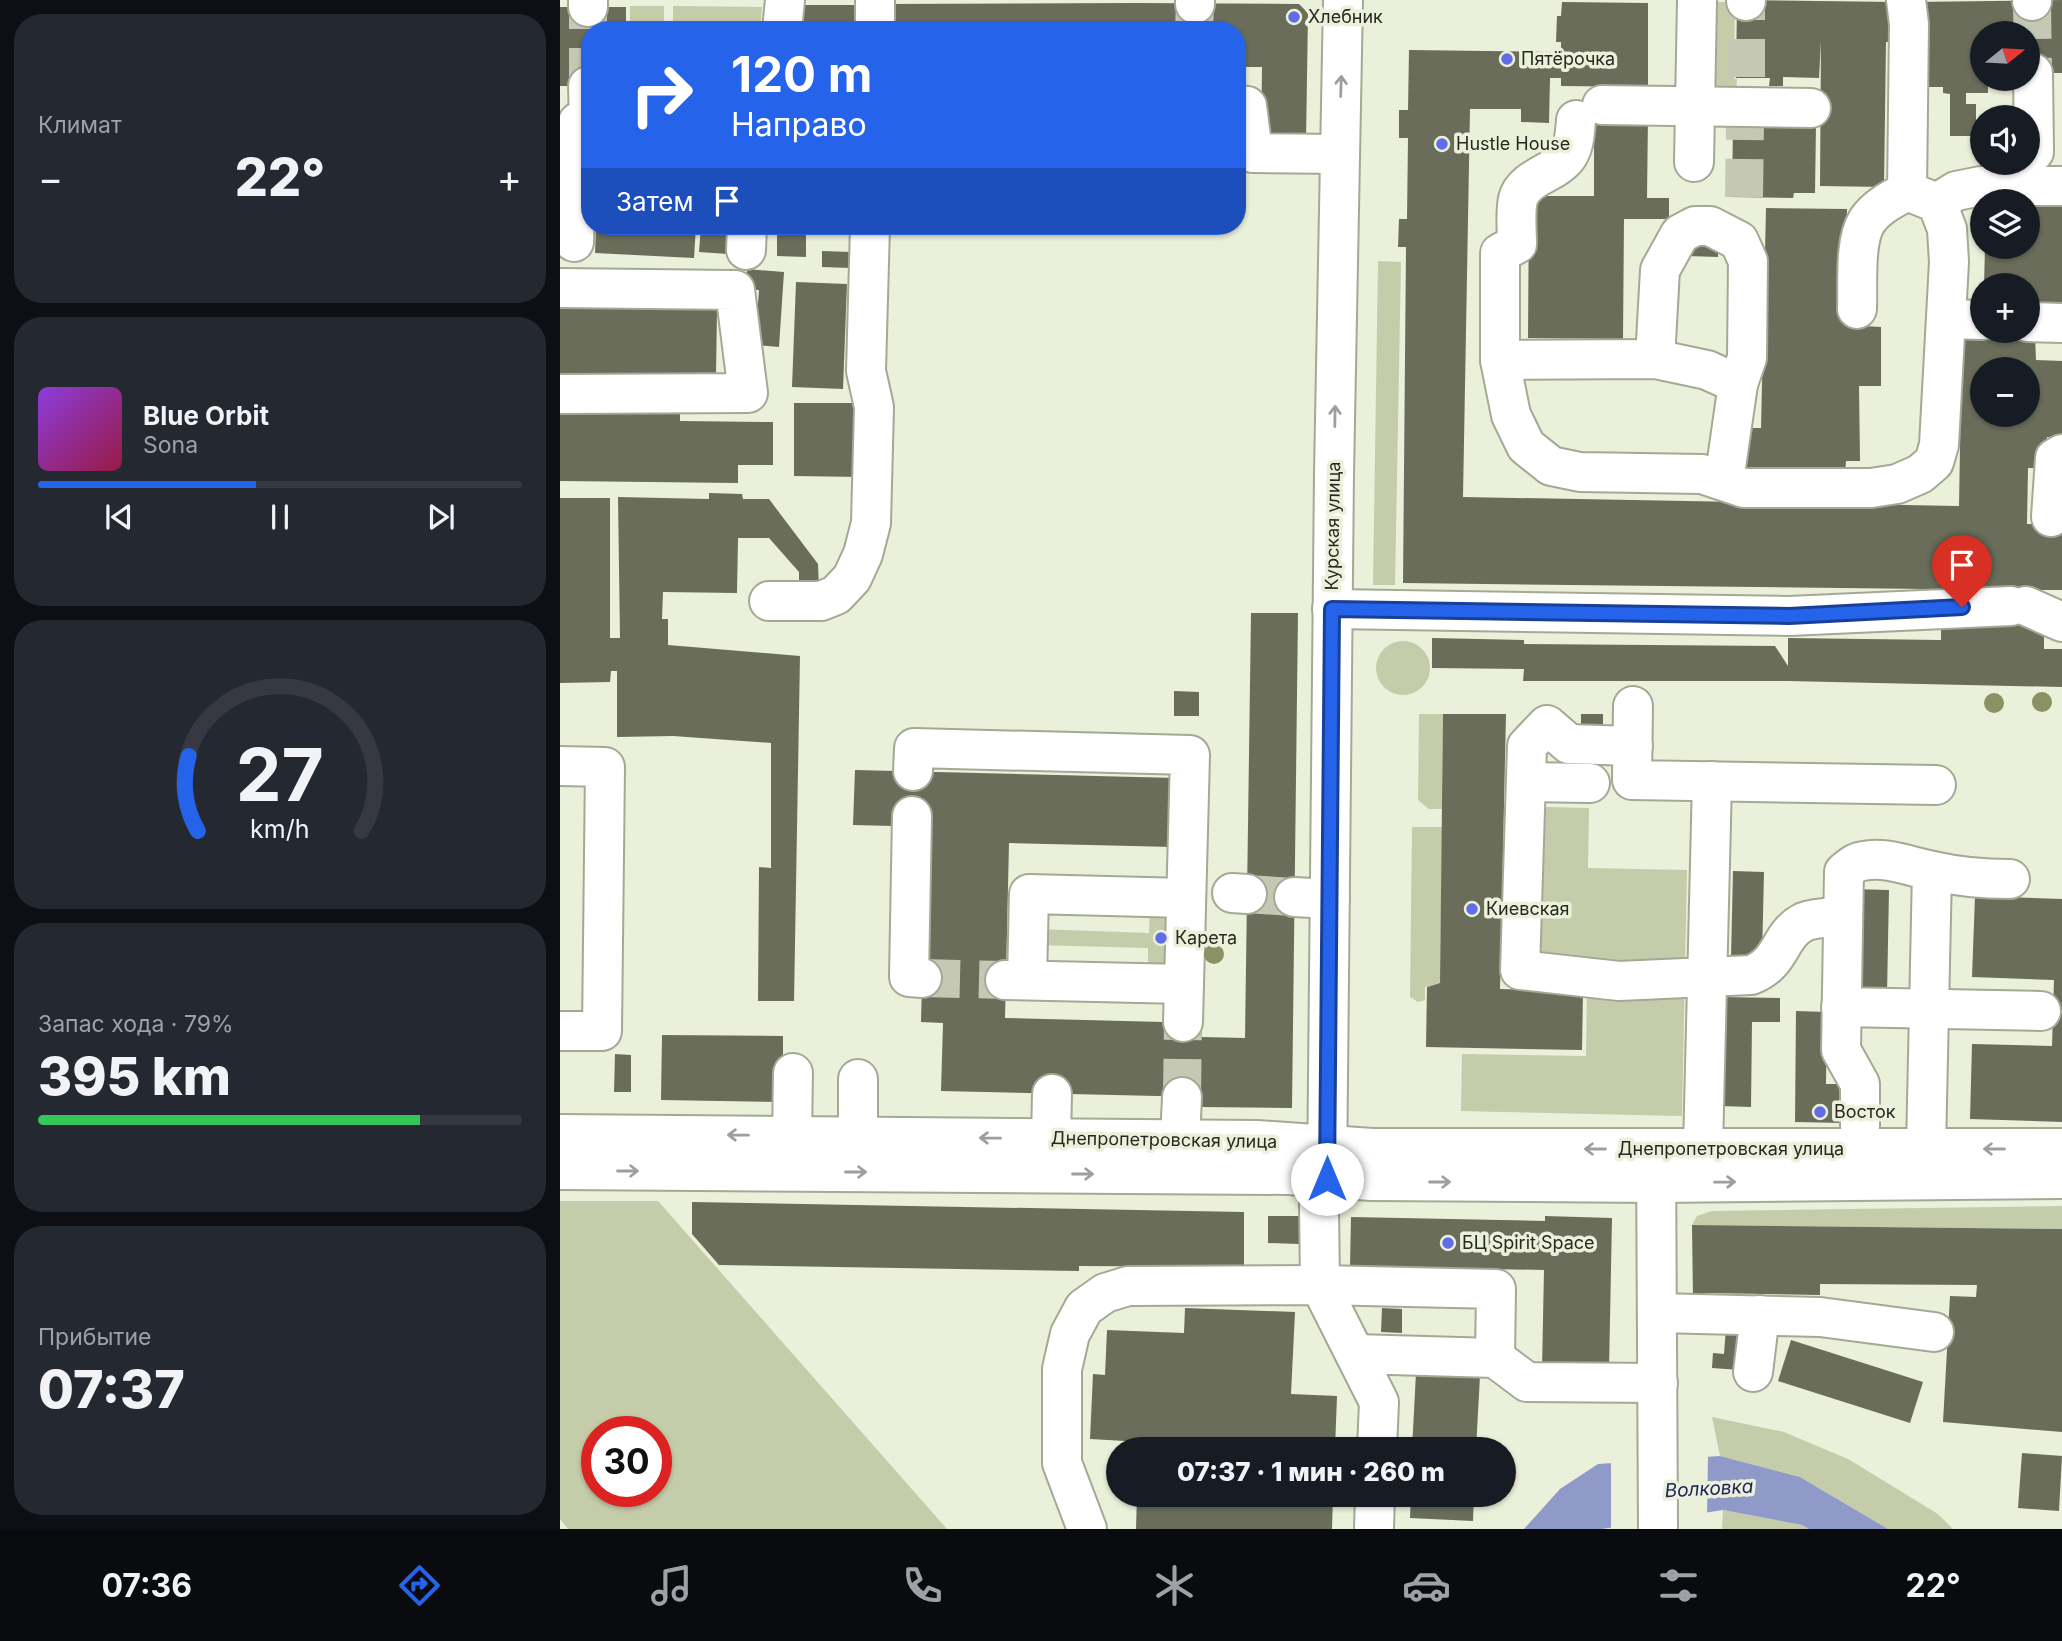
<!DOCTYPE html>
<html lang="ru">
<head>
<meta charset="utf-8">
<style>
	body { margin:0; font-family:Inter,sans-serif; background:#242831; color:#f1f3f6; height:100vh; display:flex; flex-direction:column; font-size:26px; white-space:nowrap }
	* { box-sizing:border-box; margin:0 }
	p { font-size:23px; color:#9ea1a6 }
	.icon { flex:none; width:38px; height:38px; fill:none; stroke:currentColor; stroke-width:2; stroke-linecap:round; stroke-linejoin:round }
	.map { position:relative; flex:1; overflow:hidden }
	.side { display:flex; flex-direction:column; gap:14px; padding:14px; background:#0d0f14; width:560px }
	.side>* { flex:none }
	.hud { position:absolute; left:21px; top:21px; width:665px; height:214px; border-radius:28px; box-shadow:0 2px 5px #0004; background:#2563eb; color:#fff; overflow:hidden }
	.needle { width:46px; rotate:72deg }
	.buttons { position:absolute; left:1410px; top:21px; display:grid; gap:14px }
	.buttons a { display:grid; place-items:center; width:70px; height:70px; border-radius:50%; background:#171b24; box-shadow:0 2px 5px #0004; font-size:35px }
	.speed { position:absolute; left:21px; top:1416px; display:flex; gap:14px; font-size:35px; font-weight:700; text-align:center }
	.speed>* { display:grid; place-content:center; width:91px; height:91px; border-radius:50%; background:#171b24; box-shadow:0 2px 5px #0004; line-height:1 }
	.speed .limit { border:10px solid #d22; background:#fff; color:#111 }
	.pin { position:absolute; display:grid; place-items:center; width:60px; height:60px; color:#fff; margin:-72px -30px; border-radius:50% 50% 50% 0; rotate:-45deg; box-shadow:0 0 7px #0007 }
	.pin .icon { rotate:45deg }
	.me { position:absolute; width:77px; margin:-38px; rotate:0deg; stroke-linejoin:round; filter:drop-shadow(0 0 5px #0008) }
	.turn { display:flex; align-items:center; gap:24px; height:147px; padding:0 35px; font-size:32px }
	.turn .icon { width:91px; height:91px; stroke-width:2.5 }
	.turn b { display:block; font-size:49px; line-height:60px }
	.then { display:flex; align-items:center; height:66px; padding:0 35px; background:#0003; gap:14px; font-size:26px }
	.big { font-size:52px; font-weight:800; line-height:1.1 }
	.side .tile { flex:1; display:flex; flex-direction:column; justify-content:center; gap:10px; min-width:0; padding:0 24px; border-radius:28px; background:#242831 }
	.side .dial { align-items:center; gap:0 }
	.dial svg { height:182px; overflow:visible; fill:none; stroke:#363941; stroke-width:7; stroke-linecap:round; text-anchor:middle }
	.dial text { fill:#f1f3f6; stroke:none }
	.song { display:flex; align-items:center; gap:21px }
	.cover { width:84px; height:84px; border-radius:10px; background:linear-gradient(135deg,hsl(270 70% 55%),hsl(340 70% 35%)) }
	.played { height:7px; border-radius:4px; background:linear-gradient(90deg,#2563eb 45%,#363941 45%) }
	.keys { display:flex; justify-content:space-around; direction:ltr }
	.heat { display:flex; justify-content:space-between; align-items:center; font-size:38px; direction:ltr }
	.charge { height:10px; border-radius:5px; background:linear-gradient(90deg,#34c759 79%,#363941 0) }
	.trip { position:absolute; left:546px; top:1437px; width:410px; height:70px; border-radius:35px; background:#171b24; box-shadow:0 2px 5px #0004; font-weight:800; line-height:70px; text-align:center }
	.tabs { display:flex; height:112px; justify-content:space-around; align-items:center; background:#090b0e; color:#9ea1a6 }
	.tabs .icon { width:49px; height:49px }
	.tabs .active { color:#2563eb }
	.tabs b { font-size:32px; color:#f1f3f6 }
	main { display:flex; flex:1; min-height:0 }
	.map>svg:first-child { display:block }
	.green { fill:#c4cca9; fill-rule:evenodd }
	.water { fill:#909ac9 }
	.pier { fill:#ebf0da }
	.building { fill:#696d5a; fill-rule:evenodd }
	.lines { fill:none; stroke-linecap:round; stroke-linejoin:round }
	.minor-tunnel { stroke:#c4c8b5; stroke-width:38; stroke-dasharray:38 19; stroke-linecap:butt }
	.minor-casing { stroke:#a4a995; stroke-width:42 }
	.major-casing { stroke:#a4a995; stroke-width:42 }
	.minor { stroke:#fff; stroke-width:38 }
	.major { stroke:#fff; stroke-width:38 }
	.tree { fill:#8a9165 }
	.oneway { stroke:#9e9e9b }
	.route-casing { stroke:#184099; stroke-width:18 }
	.route { stroke:#2563eb; stroke-width:12 }
	.poi-dot { fill:#616de5; stroke:#ebf0da; stroke-width:2.5 }
	.labels { text-anchor:middle; stroke-width:7; stroke-linejoin:round; paint-order:stroke }
	.poi-label { font-size:18px; fill:#272820; stroke:#ebf0da; text-anchor:start }
	.street-label { font-size:18px; fill:#272820; stroke:#ebf0da }
	.water-label { font-size:19px; font-style:italic; fill:#20255e; stroke:#ebf0da }
</style>
</head>
<body>
<main>
<section class="side">
<div class="tile"><p>Климат</p>
<div class="heat"><a>−</a><b class="big">22°</b><a>+</a></div>
</div>
<div class="tile">
<div class="song"><i class="cover"></i><div><b>Blue Orbit</b><p>Sona</p></div></div>
<div class="played"></div>
<div class="keys"><svg class="icon" aria-label="previous" viewBox="0 0 24 24"><path d="M18 5L8 12l10 7zM5 5v14"/></svg><svg class="icon" aria-label="pause" viewBox="0 0 24 24"><path d="M8 5v14M16 5v14"/></svg><svg class="icon" aria-label="next" viewBox="0 0 24 24"><path d="M6 5l10 7-10 7zM19 5v14"/></svg></div>
</div>
<div class="tile dial"><svg viewBox="0 0 100 80">
<path d="M14 69A42 42 0 1 1 86 69"/>
<path d="M14 69A42 42 0 0 1 10 36" stroke="#2563eb"/>
<text x="50" y="56" font-size="32" font-weight="700">27</text>
<text x="50" y="72" font-size="11">km/h</text>
</svg></div>
<div class="tile"><p>Запас хода · 79%</p><b class="big">395 km</b><div class="charge"></div></div>
<div class="tile"><p>Прибытие</p><b class="big">07:37</b></div>
</section>
<div class="map">
<svg width="1502" height="1529" viewBox="0 0 1502 1529">
	<rect width="100%" height="100%" fill="#ebf0da"/>
	<g class="green">
		<path d="M1147,2H1175L1174,78L1177,79L1176,93H1146Z"/>
		<rect x="70" y="6" width="34" height="24"/>
		<path d="M113,6L202,7L200,30H113Z"/>
		<path d="M818,261L841,262L835,585H813Z"/>
		<circle cx="843" cy="668" r="27"/>
		<path d="M859,714H883L882,809H869L858,800Z"/>
		<path d="M949,806L1029,808L1028,868L1127,870L1122,1116L901,1111L902,1054L1026,1056L1027,986L945,984Z"/>
		<path d="M852,827H882L880,983L865,987V1000L858,1002L850,997Z"/>
		<path d="M590,906L610,907L606,972H588V948L476,945V929L589,933Z"/>
		<path d="M0,1201H98L387,1529H8L0,1519ZM37,1432H96V1491H37Z"/>
		<path d="M1502,1206V1229L1132,1225L1137,1216L1152,1211Z"/>
		<path d="M1152,1417L1224,1432L1288,1459L1378,1514L1393,1529H1328L1240,1477L1160,1456Z"/>
		<path d="M1163,1510L1242,1525L1249,1529H1162Z"/>
	</g>
	<path class="water" d="M1160,1456L1240,1477L1328,1529H1249L1242,1525L1163,1510L1042,1529H964L1000,1489L1038,1464Z"/>
	<path class="pier" d="M1148,1453L1147,1516L1051,1529V1459Z"/>
	<g class="building">
		<path d="M1177,0L1335,2L1334,42H1326L1324,187L1260,186L1261,41L1259,78L1223,77V86H1209L1210,78H1176Z"/>
		<path d="M1502,0V73H1468V33H1423V79H1445V86H1428V93H1406V104H1416V136H1390V94L1383,93V87H1363L1353,2Z"/>
		<path d="M1002,2L1088,3V87L1001,86V78H990L989,123L961,122V109H910L903,497L1399,506L1402,332L1475,335L1476,360L1502,361V437H1487V469L1468,468L1467,524H1502V590H1466L1484,623V649H1502V687L1228,681H963L964,669L872,668V638L964,640V644L1215,646L1228,666V638L1381,640V622L1451,590L843,583L846,247H838L839,219H847L848,138H839V110H848L849,50L1001,52V42H996L997,16H1001ZM1423,369H1468V415H1423Z"/>
		<path d="M575,3L739,4L748,13L746,141H701L702,67H677V30H323L322,4Z"/>
		<rect x="239" y="5" width="66" height="25"/>
		<path d="M0,7H66V30H30V86H0Z"/>
		<path d="M1034,116H1088L1087,198H1109V219H1064L1063,339L968,338L969,196H1034Z"/>
		<path d="M1173,123L1256,124L1255,193H1234L1233,198L1172,197Z"/>
		<path d="M1468,206H1502V310L1468,309V285H1424L1425,247H1468Z"/>
		<path d="M1206,208L1287,209L1284,325L1321,327V386H1299L1300,461H1286L1285,474L1186,473L1187,428H1201Z"/>
		<path d="M36,226H136L134,258L35,253Z"/>
		<path d="M141,226H170L168,254L139,252Z"/>
		<path d="M217,226H246V257L217,256Z"/>
		<path d="M1128,240H1158V257L1127,256Z"/>
		<path d="M262,251L290,252V268L262,267Z"/>
		<path d="M187,269L224,272L219,347L195,345L199,290L186,289Z"/>
		<path d="M236,282L287,284L283,389L232,387Z"/>
		<path d="M0,308L157,310L156,376L0,374Z"/>
		<path d="M234,403H302V477L234,476Z"/>
		<path d="M0,413L120,414V421L213,422V465H178V483L0,481Z"/>
		<path d="M149,493L182,494L183,499H209L258,564L259,589L239,588V572L209,538H178L177,593L103,592L102,619H108V645L240,656L234,1001H198L199,867L211,868V743L113,736L57,737V671H51L50,682L0,683V498H50V638H60L58,497L149,499Z"/>
		<path d="M691,613H738L732,1108L641,1107V1097L381,1091L383,1023L361,1022L366,816L333,815V826L293,825L295,770L616,778L614,847L449,843L445,1018L642,1023V1037L685,1038Z"/>
		<path d="M614,691L639,692V716H614Z"/>
		<path d="M883,714H946L940,989L1023,991L1022,1050L866,1047L867,987L880,983Z"/>
		<rect x="1021" y="714" width="22" height="15"/>
		<path d="M1173,871L1204,872L1202,959L1171,958Z"/>
		<path d="M1293,889L1329,890L1327,994L1291,993Z"/>
		<path d="M1415,896L1502,899V1122L1410,1119L1412,1044L1492,1046L1494,980L1412,977Z"/>
		<path d="M1162,997L1220,998V1022H1192L1191,1107L1160,1106Z"/>
		<path d="M1236,1011L1267,1012L1266,1084H1284V1123L1235,1122Z"/>
		<path d="M102,1035L223,1036V1102L101,1100Z"/>
		<path d="M55,1054L71,1055V1092H54Z"/>
		<path d="M132,1202L684,1212V1267L519,1266V1271L159,1265L132,1234Z"/>
		<path d="M708,1216H740L739,1244L708,1243Z"/>
		<path d="M985,1216L1052,1218L1049,1371L982,1370L984,1270L790,1266L791,1217L985,1221Z"/>
		<path d="M1132,1225L1502,1229V1432L1383,1422L1390,1296L1416,1297L1417,1285L1260,1284V1295L1145,1293V1301H1133Z"/>
		<path d="M625,1308L735,1312L731,1394L777,1396L775,1449H565V1441L530,1439L533,1374L545,1375L547,1330L624,1333Z"/>
		<path d="M822,1308L842,1309V1333L821,1332Z"/>
		<path d="M1166,1327L1183,1328L1180,1370L1152,1368L1153,1353L1164,1354Z"/>
		<path d="M1231,1340L1363,1382L1350,1423L1218,1381Z"/>
		<path d="M856,1373L920,1376L916,1449H852Z"/>
		<path d="M1462,1453L1502,1456L1499,1511L1458,1508Z"/>
		<path d="M577,1494H773L772,1529H576Z"/>
		<path d="M851,1494H914L913,1521L850,1518Z"/>
	</g>
	<g class="lines">
		<g class="minor-tunnel">
			<path d="M1472,1L1473,73"/>
			<path d="M634,30L635,4"/>
			<path d="M1186,77V1"/>
			<path d="M28,86V7"/>
			<path d="M1184,197L1185,123"/>
			<path d="M687,894L734,897"/>
			<path d="M362,978L445,980"/>
			<path d="M622,1097L623,1022"/>
		</g>
		<g class="minor-casing">
			<g id="minor">
				<path d="M783,0L774,473L767,1179L759,1206L760,1285L819,1402L817,1449"/>
				<path d="M1472,0V1"/>
				<path d="M1186,1V0"/>
				<path d="M635,4V0"/>
				<path d="M28,7V0"/>
				<path d="M222,30L225,0"/>
				<path d="M315,30V0"/>
				<path d="M1473,73L1474,152"/>
				<path d="M28,86L29,122"/>
				<path d="M677,105L687,106L693,153L779,154"/>
				<path d="M1042,105L1251,108"/>
				<path d="M1016,120C1015,132 1015,146 1007,157C994,174 964,177 958,199C955,212 957,230 957,244L940,253V360L951,415L966,446L991,466L1020,472L1142,474L1184,488H1311L1337,484L1360,474L1374,462L1379,445L1389,262L1387,229L1377,203L1347,191L1349,24L1346,0"/>
				<path d="M1134,162L1137,0"/>
				<path d="M1377,203L1396,191L1421,186H1502"/>
				<path d="M14,242L18,122"/>
				<path d="M186,250L187,226"/>
				<path d="M0,288L175,290L188,393L0,394"/>
				<path d="M1297,309C1298,285 1294,241 1307,221C1317,206 1333,199 1347,191"/>
				<path d="M1386,319L1423,320"/>
				<path d="M1468,322L1502,323"/>
				<path d="M1095,359L1100,270L1120,234L1135,226H1150L1179,241L1188,261L1187,358L1178,384L1164,481"/>
				<path d="M940,360L1095,359L1147,370L1178,384"/>
				<path d="M1491,517L1495,458L1502,454"/>
				<path d="M209,601H261L276,595L292,578L303,554L311,523L314,407L306,371L310,226"/>
				<path d="M1466,606L1502,622"/>
				<path d="M772,609L1229,616L1451,606"/>
				<path d="M1073,706L1072,780L1376,785"/>
				<path d="M1073,746L1009,744L987,725L967,746L960,970L1059,981L1191,975C1223,963 1218,935 1244,922C1256,917 1270,918 1282,917"/>
				<path d="M0,766L45,767L42,1031H0"/>
				<path d="M353,771L354,748L630,755L624,984L445,980"/>
				<path d="M966,782L1030,783"/>
				<path d="M352,816L349,977L362,978"/>
				<path d="M672,893L687,894"/>
				<path d="M734,897L770,899"/>
				<path d="M467,980L469,894L626,898"/>
				<path d="M1281,1007L1481,1011"/>
				<path d="M623,1022L624,984"/>
				<path d="M298,1079V1137"/>
				<path d="M1300,1126V1084L1281,1050L1284,872C1290,867 1295,862 1303,861C1327,856 1350,867 1373,871C1399,877 1424,879 1450,879"/>
				<path d="M232,1136L233,1073"/>
				<path d="M491,1139L492,1094"/>
				<path d="M620,1140L622,1097"/>
				<path d="M1143,1149L1152,781"/>
				<path d="M1366,1149L1372,871"/>
				<path d="M1096,1152L1098,1529"/>
				<path d="M1097,1313L1260,1317L1374,1332"/>
				<path d="M795,1354L935,1358L967,1382L1098,1383"/>
				<path d="M1193,1372L1200,1315"/>
				<path d="M527,1529L502,1463V1369L510,1334L524,1308L545,1293L568,1286L760,1285L936,1289L935,1358"/>
				<path d="M814,1529L815,1494"/>
			</g>
		</g>
		<g class="major-casing">
			<g id="major">
				<path d="M0,1134L697,1140L812,1148H1502"/>
				<path d="M0,1170L729,1175L812,1181L1096,1183L1502,1179"/>
			</g>
		</g>
		<use href="#minor" class="minor"/>
		<use href="#major" class="major"/>
	</g>
	<g class="tree">
		<circle cx="1482" cy="702" r="10"/>
		<circle cx="1434" cy="703" r="10"/>
		<circle cx="654" cy="954" r="10"/>
	</g>
	<defs><path id="oneway-shaft" d="M-6 0H5M1.5-3L5.5 0L1.5 3" fill="none" stroke-width="1.6" stroke-linecap="round" stroke-linejoin="round" transform="scale(1.75)"/></defs>
	<g class="oneway">
		<use href="#oneway-shaft" transform="translate(781 86) rotate(-88)"/>
		<use href="#oneway-shaft" transform="translate(775 416) rotate(-89)"/>
		<use href="#oneway-shaft" transform="translate(178 1135) rotate(-179)"/>
		<use href="#oneway-shaft" transform="translate(430 1138) rotate(-179)"/>
		<use href="#oneway-shaft" transform="translate(1035 1149) rotate(-180)"/>
		<use href="#oneway-shaft" transform="translate(1434 1149) rotate(180)"/>
		<use href="#oneway-shaft" transform="translate(68 1171)"/>
		<use href="#oneway-shaft" transform="translate(296 1172)"/>
		<use href="#oneway-shaft" transform="translate(523 1174)"/>
		<use href="#oneway-shaft" transform="translate(880 1182)"/>
		<use href="#oneway-shaft" transform="translate(1165 1182) rotate(-1)"/>
	</g>
	<g class="lines">
		<g class="route-casing">
			<path id="route" d="M767,1179L772,609L1229,616L1402,607"/>
		</g>
		<use href="#route" class="route"/>
	</g>
	<g class="poi-dot">
		<circle cx="734" cy="17" r="7"/>
		<circle cx="947" cy="59" r="7"/>
		<circle cx="882" cy="144" r="7"/>
		<circle cx="912" cy="909" r="7"/>
		<circle cx="601" cy="938" r="7"/>
		<circle cx="1260" cy="1112" r="7"/>
		<circle cx="888" cy="1243" r="7"/>
	</g>
	<g class="labels">
		<g class="poi-label">
			<text x="748" y="23">Хлебник</text>
			<text x="961" y="65">Пятёрочка</text>
			<text x="896" y="150">Hustle House</text>
			<text x="926" y="915">Киевская</text>
			<text x="615" y="944">Карета</text>
			<text x="1274" y="1118">Восток</text>
			<text x="902" y="1249">БЦ Spirit Space</text>
		</g>
		<g class="street-label">
			<text transform="translate(773 526) rotate(-89)" y="6">Курская улица</text>
			<text transform="translate(604 1140) rotate(1)" y="6">Днепропетровская улица</text>
			<text x="1171" y="1155">Днепропетровская улица</text>
		</g>
		<g class="water-label">
			<text transform="translate(1149 1488) rotate(-3)" y="7">Волковка</text>
		</g>
	</g>
</svg>
<div class="buttons">
<a><svg class="needle" viewBox="-14 -14 28 28"><path d="M0-13l5 13h-10z" fill="#e53935"/><path d="M0 13l5-13h-10z" fill="#9ea1a6"/></svg></a>
<a><svg class="icon" aria-label="sound" viewBox="0 0 24 24"><path d="M4 9h4l5-4v14l-5-4H4zM17 9q2 3 0 6"/></svg></a>
<a><svg class="icon" aria-label="layers" viewBox="0 0 24 24"><path d="M12 4l9 5-9 5-9-5zM3 14l9 5 9-5"/></svg></a>
<a>+</a>
<a>−</a>
</div>
<div class="speed"><div class="limit">30</div></div>
<div class="pin" style="left:1402px;top:607px;background:#d93025"><svg class="icon" aria-label="arrive" viewBox="0 0 24 24"><path d="M6 21V4h12l-3 4 3 4H6"/></svg></div>
<svg class="me" style="left:767px;top:1179px" viewBox="-20 -20 40 40"><circle r="19" fill="#fff"/><path d="M0-13L10 11 0 6-10 11z" fill="#2563eb"/></svg>
<div class="trip">07:37 · 1 мин · 260 m</div>
<div class="hud">
<div class="turn"><svg class="icon" aria-label="right" viewBox="0 0 24 24"><path d="M7 20v-9h11M14 6l5 5-5 5"/></svg><div><b>120 m</b>Направо</div></div>
<div class="then">Затем<svg class="icon" aria-label="arrive" viewBox="0 0 24 24"><path d="M6 21V4h12l-3 4 3 4H6"/></svg></div>
</div>
</div>
</main>
<nav class="tabs">
<b>07:36</b>
<svg class="icon active" aria-label="directions" viewBox="0 0 24 24"><path d="M12 3l9 9-9 9-9-9zM9 14v-3h6M13 9l2 2-2 2"/></svg>
<svg class="icon" aria-label="music" viewBox="0 0 24 24"><path d="M9 18V5l10-2v13"/><circle cx="6" cy="18" r="3"/><circle cx="16" cy="16" r="3"/></svg>
<svg class="icon" aria-label="phone" viewBox="0 0 24 24"><path d="M5 4h4l2 5-3 2q2 4 5 5l2-3 5 2v4C11 20 4 13 5 4z"/></svg>
<svg class="icon" aria-label="climate" viewBox="0 0 24 24"><path d="M12 3v18M4 7l16 10M4 17L20 7"/></svg>
<svg class="icon" aria-label="car" viewBox="0 0 24 24"><path d="M5 17H2v-5l4-1 3-4h7l3 4 3 1v5h-3M9 17h6M6 11h13"/><circle cx="7" cy="17" r="2"/><circle cx="17" cy="17" r="2"/></svg>
<svg class="icon" aria-label="filters" viewBox="0 0 24 24"><path d="M4 7h16M4 17h16"/><circle cx="9" cy="7" r="2"/><circle cx="15" cy="17" r="2"/></svg>
<b>22°</b>
</nav>
</body>
</html>
